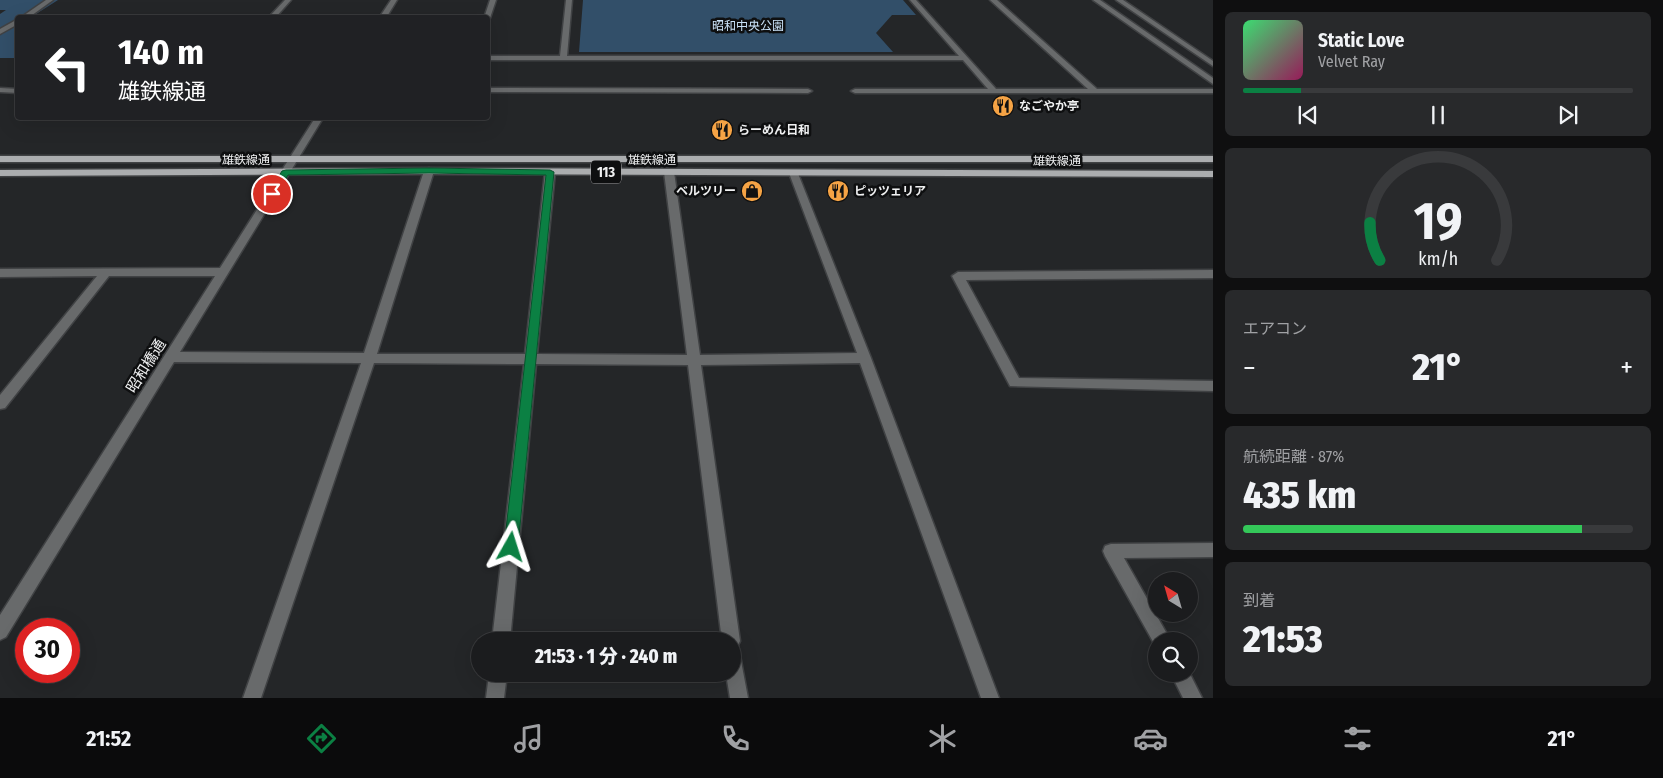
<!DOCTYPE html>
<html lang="ja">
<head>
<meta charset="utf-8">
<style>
	body { margin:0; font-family:"Fira Sans Condensed","Noto Sans JP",sans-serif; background:#28292b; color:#f1f3f6; height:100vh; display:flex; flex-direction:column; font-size:19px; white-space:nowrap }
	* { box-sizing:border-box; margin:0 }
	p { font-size:16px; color:#a0a1a4 }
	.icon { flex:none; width:28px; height:28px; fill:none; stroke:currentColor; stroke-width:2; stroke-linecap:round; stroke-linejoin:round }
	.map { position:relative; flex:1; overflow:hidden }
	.sheet { display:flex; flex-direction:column; gap:12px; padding:12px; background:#0f0f10; width:450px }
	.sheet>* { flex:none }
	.top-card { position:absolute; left:15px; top:15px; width:475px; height:105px; border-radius:5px; box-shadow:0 5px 20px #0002,0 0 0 1px #393a3c; background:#202124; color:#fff; overflow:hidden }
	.needle { width:32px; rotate:323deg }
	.tools { position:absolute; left:1148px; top:572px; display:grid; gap:10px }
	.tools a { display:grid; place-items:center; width:50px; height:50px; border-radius:50%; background:#1b1c1e; box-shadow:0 5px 20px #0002,0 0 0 1px #393a3c; font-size:25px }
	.speed { position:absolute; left:15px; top:618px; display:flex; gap:10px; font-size:25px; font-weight:700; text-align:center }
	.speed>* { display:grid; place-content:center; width:65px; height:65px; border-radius:50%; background:#1b1c1e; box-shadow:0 5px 20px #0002,0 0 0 1px #393a3c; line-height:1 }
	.speed .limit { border:8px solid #d22; background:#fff; color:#111 }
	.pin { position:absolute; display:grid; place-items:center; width:42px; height:42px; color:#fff; margin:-21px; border:2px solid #fff; border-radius:50%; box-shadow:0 1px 5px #0007 }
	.me { position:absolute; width:55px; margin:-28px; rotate:6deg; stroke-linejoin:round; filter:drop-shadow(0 0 4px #0008) }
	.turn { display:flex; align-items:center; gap:18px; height:105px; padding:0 20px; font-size:22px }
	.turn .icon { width:65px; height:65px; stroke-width:2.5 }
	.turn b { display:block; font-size:35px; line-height:42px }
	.big { font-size:38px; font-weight:800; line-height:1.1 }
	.sheet .card { flex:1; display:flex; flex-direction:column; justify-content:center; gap:8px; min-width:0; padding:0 18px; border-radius:8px; background:#28292b }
	.sheet .dial { align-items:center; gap:0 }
	.dial svg { height:130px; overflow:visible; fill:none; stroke:#393a3c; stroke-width:7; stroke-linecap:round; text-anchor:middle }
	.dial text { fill:#f1f3f6; stroke:none }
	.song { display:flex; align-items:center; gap:15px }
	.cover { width:60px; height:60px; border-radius:8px; background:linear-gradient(135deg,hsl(140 70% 55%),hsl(330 70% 35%)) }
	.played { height:5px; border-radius:2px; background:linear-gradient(90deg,#0b8043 15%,#393a3c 15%) }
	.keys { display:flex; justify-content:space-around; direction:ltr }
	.heat { display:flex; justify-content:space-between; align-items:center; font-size:28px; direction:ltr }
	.charge { height:8px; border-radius:4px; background:linear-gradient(90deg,#34c759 87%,#393a3c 0) }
	.trip { position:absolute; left:471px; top:632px; width:270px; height:50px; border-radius:25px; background:#1b1c1e; box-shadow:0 5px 20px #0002,0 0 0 1px #393a3c; font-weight:800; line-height:50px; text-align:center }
	.menu { display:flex; height:80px; justify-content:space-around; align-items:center; background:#0b0b0c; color:#a0a1a4 }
	.menu .icon { width:35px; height:35px }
	.menu .on { color:#0b8043 }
	.menu b { font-size:22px; color:#f1f3f6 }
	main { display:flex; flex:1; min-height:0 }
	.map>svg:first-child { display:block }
	.green { fill:#324f69 }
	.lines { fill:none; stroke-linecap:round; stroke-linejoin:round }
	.minor-casing { stroke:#404244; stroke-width:3 }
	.major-casing { stroke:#404244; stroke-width:3 }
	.minor { fill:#686a6b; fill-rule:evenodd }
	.major { fill:#abadaf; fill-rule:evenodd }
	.route { fill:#0b8043; stroke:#07532c }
	.labels { text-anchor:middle; stroke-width:5; stroke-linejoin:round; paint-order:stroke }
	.far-park-label { font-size:12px; fill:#cae2f8; stroke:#0e0f10 }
	.far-poi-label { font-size:12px; font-weight:bold; fill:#eff0f1; stroke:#0e0f10; text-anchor:start }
	.far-street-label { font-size:12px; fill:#eff0f1; stroke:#0e0f10 }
	.shield { fill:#0e0f10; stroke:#acacae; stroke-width:1 }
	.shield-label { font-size:14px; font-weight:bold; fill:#eff0f1 }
	.street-label { font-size:15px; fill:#eff0f1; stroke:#0e0f10 }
</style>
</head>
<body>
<main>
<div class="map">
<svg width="1213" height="698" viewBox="0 0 1213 698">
	<rect width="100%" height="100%" fill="#242628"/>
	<g class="green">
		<path d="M0,0H58L36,14H167L162,18H18L17,58H0V14L6,10H0Z"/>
		<path d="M583,0H903L916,15H892L876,33L893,52H579Z"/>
	</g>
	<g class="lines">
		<g class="minor-casing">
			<g id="minor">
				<path d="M46,0H53L28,18H20Z"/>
				<path d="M285,0H291L275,18H268Z"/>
				<path d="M391,0H397L386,18H379Z"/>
				<path d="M490,0H496L490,18L488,20V18H484Z"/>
				<path d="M566,0H572L567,56H959L910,0H916L996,89H1088L990,0H997L1097,89H1213V93H855L851,91L855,89H988L963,60H488V56H560Z"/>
				<path d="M1093,0H1100L1213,78V84Z"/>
				<path d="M1116,0H1123L1213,61V66Z"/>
				<path d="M18,19V24L0,34V29Z"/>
				<path d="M0,88L18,89V93L0,92Z"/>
				<path d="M488,88L808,89L812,91L808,93L488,92Z"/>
				<path d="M315,118H323L180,352L364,353L424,171L429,168L434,171L377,354H525L545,172L550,169L555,172L537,354L687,355L664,172L669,169L674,172L700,355L857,353L789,173L791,171H797L871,358L999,698H981L860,363L701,365L740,641L738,645L748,698H730L726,674H732V641H722L688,365L536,364L510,641H492L524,364L374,363L261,698H243L361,363L174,362L6,637L0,640V615L215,276H109L5,408L0,409V395L97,276L0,277V269L220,268Z"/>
				<path d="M1213,270V278L966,280L1019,378L1213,381V391L1010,386L952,276L958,272Z"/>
				<path d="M1213,543V557L1124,558L1171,641H1156V647L1105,556L1103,551L1105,546L1111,544Z"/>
				<path d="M1189,672L1202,698H1183L1171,674H1189Z"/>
				<path d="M489,674H507L504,698H486Z"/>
			</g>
		</g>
		<g class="major-casing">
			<g id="major">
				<rect x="0" y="156" width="1213" height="6"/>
				<path d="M429,168L1213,171V177L429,174L0,176V170Z"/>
			</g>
		</g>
		<use href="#minor" class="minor"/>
		<use href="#major" class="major"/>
	</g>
	<path class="route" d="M429,168L550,170L554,172L518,547L516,552L511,554L506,552L504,547L546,175L429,173L288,175L275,196L272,197L268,194L282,171L286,170Z"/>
	<defs>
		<g id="restaurant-disc" transform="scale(1.125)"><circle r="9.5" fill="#f5a345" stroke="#0e0f10"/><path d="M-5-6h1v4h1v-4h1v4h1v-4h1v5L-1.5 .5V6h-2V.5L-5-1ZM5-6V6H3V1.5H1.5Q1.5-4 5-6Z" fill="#111"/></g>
		<g id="shop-disc" transform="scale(1.125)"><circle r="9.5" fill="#f5a345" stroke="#0e0f10"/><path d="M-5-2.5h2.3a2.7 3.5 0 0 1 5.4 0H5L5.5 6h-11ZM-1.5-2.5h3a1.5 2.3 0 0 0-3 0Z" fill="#111"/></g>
	</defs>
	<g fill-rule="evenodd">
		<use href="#restaurant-disc" x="1003" y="106"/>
		<use href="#restaurant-disc" x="722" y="130"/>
		<use href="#shop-disc" x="752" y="191"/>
		<use href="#restaurant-disc" x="838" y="191"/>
	</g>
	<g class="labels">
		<g class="far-park-label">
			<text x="748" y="30">昭和中央公園</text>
		</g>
		<g class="far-poi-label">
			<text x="1019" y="110">なごやか亭</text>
			<text x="738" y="134">らーめん日和</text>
			<text x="736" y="195" text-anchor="end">ベルツリー</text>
			<text x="854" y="195">ピッツェリア</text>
		</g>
		<g class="far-street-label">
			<text x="246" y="164">雄鉄線通</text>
			<text x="652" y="164">雄鉄線通</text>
			<text x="1057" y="165">雄鉄線通</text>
		</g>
		<rect class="shield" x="591" y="160.5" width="30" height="23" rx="4"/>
		<g class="shield-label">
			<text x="606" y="177">113</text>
		</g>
		<g class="street-label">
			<text transform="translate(146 366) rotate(-58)" y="5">昭和橋通</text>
		</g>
	</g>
</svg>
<div class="tools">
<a><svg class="needle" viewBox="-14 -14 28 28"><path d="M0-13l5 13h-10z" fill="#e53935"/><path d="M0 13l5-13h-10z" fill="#a0a1a4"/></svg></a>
<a><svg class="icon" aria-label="search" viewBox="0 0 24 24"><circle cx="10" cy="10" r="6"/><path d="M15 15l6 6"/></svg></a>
</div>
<div class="speed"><div class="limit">30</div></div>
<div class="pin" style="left:272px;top:194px;background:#d93025"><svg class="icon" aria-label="arrive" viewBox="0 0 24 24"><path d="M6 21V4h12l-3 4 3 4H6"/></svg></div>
<svg class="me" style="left:511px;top:547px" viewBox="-20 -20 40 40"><path d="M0-17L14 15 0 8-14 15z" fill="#0b8043" stroke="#fff" stroke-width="4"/></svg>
<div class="trip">21:53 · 1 分 · 240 m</div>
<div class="top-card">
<div class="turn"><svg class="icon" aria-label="left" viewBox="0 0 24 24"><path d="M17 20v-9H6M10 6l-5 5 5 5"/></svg><div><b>140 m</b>雄鉄線通</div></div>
</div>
</div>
<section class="sheet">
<div class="card">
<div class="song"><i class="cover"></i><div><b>Static Love</b><p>Velvet Ray</p></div></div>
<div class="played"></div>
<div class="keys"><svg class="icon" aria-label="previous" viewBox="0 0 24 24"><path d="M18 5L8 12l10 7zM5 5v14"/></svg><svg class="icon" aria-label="pause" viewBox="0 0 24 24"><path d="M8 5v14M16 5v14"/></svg><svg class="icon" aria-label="next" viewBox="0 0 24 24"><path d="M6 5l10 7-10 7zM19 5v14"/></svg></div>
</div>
<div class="card dial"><svg viewBox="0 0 100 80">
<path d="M14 69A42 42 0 1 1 86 69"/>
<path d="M14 69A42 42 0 0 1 8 46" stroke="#0b8043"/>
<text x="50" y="56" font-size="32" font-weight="700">19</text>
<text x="50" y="72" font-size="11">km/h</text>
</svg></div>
<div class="card"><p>エアコン</p>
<div class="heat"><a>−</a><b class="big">21°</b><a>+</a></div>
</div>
<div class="card"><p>航続距離 · 87%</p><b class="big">435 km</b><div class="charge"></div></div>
<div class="card"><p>到着</p><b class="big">21:53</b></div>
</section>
</main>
<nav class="menu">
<b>21:52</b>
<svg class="icon on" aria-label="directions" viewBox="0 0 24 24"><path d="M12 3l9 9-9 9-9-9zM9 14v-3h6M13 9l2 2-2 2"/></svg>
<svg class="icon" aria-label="music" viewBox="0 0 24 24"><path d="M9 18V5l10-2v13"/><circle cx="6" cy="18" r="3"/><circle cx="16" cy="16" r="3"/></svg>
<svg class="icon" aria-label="phone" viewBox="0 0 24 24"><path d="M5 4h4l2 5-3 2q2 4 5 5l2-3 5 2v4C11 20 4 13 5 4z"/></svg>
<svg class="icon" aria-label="climate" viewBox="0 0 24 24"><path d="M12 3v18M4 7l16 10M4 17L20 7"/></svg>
<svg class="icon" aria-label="car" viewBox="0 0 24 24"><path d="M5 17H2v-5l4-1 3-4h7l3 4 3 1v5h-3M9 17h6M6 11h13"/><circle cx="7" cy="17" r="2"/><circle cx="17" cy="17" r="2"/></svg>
<svg class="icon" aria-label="filters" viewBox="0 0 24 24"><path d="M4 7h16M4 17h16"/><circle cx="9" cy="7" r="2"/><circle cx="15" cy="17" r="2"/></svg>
<b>21°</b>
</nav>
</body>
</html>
